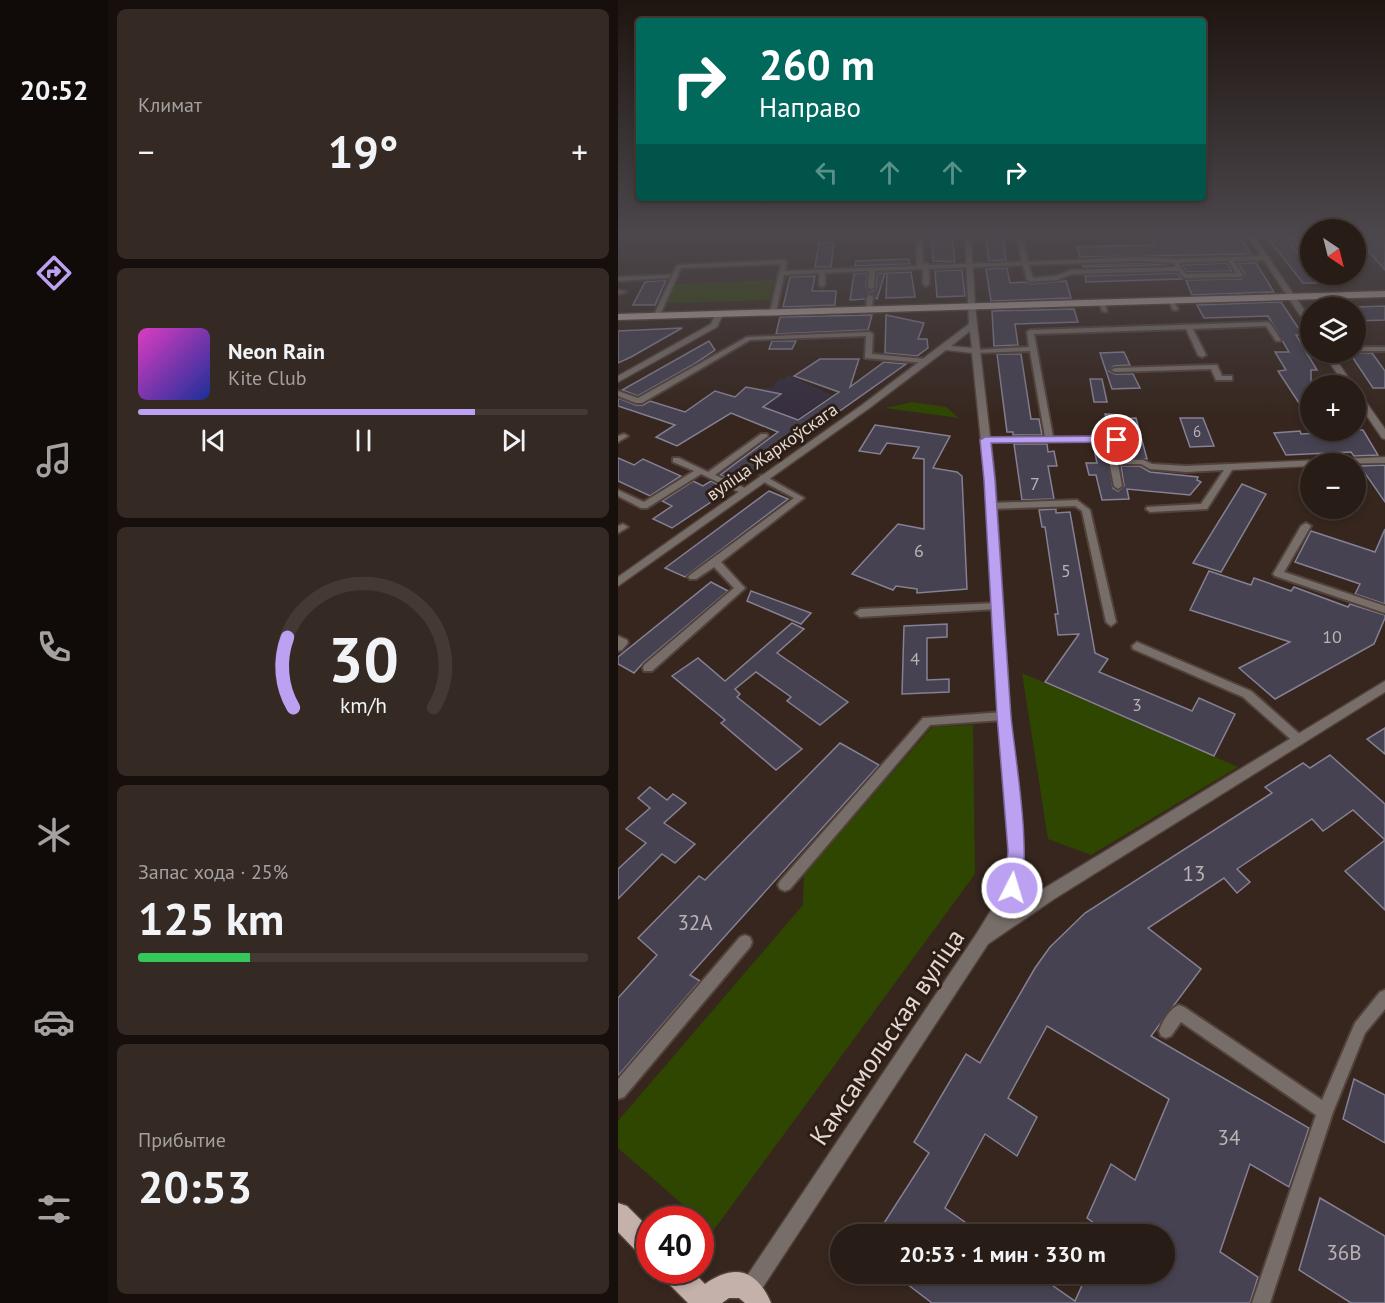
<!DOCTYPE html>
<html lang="ru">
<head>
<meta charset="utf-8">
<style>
	body { margin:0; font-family:"PT Sans",sans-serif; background:#342923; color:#f1f3f6; height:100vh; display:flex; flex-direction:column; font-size:22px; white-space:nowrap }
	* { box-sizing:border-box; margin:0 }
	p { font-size:20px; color:#a5a1a1 }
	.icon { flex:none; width:33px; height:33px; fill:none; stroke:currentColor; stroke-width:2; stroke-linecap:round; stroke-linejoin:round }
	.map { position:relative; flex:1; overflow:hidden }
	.side { display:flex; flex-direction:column; gap:9px; padding:9px; background:#160f0c; width:510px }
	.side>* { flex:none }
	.hud { position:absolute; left:18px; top:18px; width:570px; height:183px; border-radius:6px; box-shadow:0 3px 9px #0003,0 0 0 2px #443a35; background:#00695c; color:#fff; overflow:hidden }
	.needle { width:39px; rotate:145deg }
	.controls { position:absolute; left:682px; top:219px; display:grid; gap:12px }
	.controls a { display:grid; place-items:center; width:66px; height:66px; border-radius:50%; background:#281c16; box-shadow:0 3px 9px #0003,0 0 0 2px #443a35; font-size:30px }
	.speed { position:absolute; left:18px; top:1206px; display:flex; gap:12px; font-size:30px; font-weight:700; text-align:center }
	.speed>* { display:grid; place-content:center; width:78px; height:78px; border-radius:50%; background:#281c16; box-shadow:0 3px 9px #0003,0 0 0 2px #443a35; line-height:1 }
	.speed .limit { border:9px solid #d22; background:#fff; color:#111 }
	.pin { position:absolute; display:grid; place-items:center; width:51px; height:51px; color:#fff; margin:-26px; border:3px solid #fff; border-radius:50%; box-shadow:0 2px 6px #0007 }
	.me { position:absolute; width:66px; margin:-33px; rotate:5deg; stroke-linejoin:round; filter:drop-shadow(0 0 4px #0008) }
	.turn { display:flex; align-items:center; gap:21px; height:126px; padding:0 24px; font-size:27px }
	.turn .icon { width:78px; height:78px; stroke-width:2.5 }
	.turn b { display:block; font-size:42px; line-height:51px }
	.lanes { display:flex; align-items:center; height:57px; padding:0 24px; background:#0003; justify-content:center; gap:30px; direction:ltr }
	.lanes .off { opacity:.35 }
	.big { font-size:45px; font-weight:700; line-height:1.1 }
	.side .tile { flex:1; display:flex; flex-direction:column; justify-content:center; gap:9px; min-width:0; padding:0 21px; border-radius:9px; background:#342923 }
	.side .dial { align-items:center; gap:0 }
	.dial svg { height:156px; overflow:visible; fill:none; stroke:#443a35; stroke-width:7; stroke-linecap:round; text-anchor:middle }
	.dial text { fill:#f1f3f6; stroke:none }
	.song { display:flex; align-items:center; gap:18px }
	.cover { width:72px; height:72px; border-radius:9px; background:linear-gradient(135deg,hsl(310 70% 55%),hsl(230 70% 35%)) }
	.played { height:6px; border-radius:3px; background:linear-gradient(90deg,#bca0f2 75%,#443a35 75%) }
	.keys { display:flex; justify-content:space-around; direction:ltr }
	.heat { display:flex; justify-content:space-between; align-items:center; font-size:33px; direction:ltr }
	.charge { height:9px; border-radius:4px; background:linear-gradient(90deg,#34c759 25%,#443a35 0) }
	.trip { position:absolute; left:212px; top:1224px; width:345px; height:60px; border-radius:30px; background:#281c16; box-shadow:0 3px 9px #0003,0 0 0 2px #443a35; font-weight:700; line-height:60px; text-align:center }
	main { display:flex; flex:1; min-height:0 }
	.dock { display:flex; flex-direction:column; width:108px; justify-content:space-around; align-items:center; background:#100b09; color:#a5a1a1 }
	.dock .icon { width:42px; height:42px }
	.dock .on { color:#bca0f2 }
	.dock b { font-size:27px; color:#f1f3f6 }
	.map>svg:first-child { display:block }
	.industrial { fill:#362e3e }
	.green { fill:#2f4600 }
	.building { fill:#464252; stroke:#858093; stroke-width:1.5 }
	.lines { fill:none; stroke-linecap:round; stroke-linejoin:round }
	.service-casing { stroke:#52423b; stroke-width:4 }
	.minor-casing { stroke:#52423b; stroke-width:3 }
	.tertiary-casing { stroke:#52423b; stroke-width:3 }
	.primary-casing { stroke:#52423b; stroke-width:3 }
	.service { fill:#776e6a; fill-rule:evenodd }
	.minor { fill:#776e6a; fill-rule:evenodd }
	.tertiary { fill:#776e6a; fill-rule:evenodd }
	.primary { fill:#c4b1aa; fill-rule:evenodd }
	.route { fill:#bca0f2; stroke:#7a689d; stroke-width:1.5 }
	.labels { text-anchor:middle; stroke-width:6; stroke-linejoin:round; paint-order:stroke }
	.far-number-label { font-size:15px; fill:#bcb2b3 }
	.far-street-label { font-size:18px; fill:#e3d8d3; stroke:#2c1d15 }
	.number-label { font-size:18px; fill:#bcb2b3 }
	.near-number-label { font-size:21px; fill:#bcb2b3 }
	.near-street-label { font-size:26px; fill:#e3d8d3; stroke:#2c1d15 }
</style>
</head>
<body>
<main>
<nav class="dock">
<b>20:52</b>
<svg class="icon on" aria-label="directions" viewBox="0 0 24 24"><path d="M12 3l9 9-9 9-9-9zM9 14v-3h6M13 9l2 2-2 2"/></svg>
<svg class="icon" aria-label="music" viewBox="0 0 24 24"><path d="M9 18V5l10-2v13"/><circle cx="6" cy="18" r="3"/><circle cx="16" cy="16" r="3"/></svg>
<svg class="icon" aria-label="phone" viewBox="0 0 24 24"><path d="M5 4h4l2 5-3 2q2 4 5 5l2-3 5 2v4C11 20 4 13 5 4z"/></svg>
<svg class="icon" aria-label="climate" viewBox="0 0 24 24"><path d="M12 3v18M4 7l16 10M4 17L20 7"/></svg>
<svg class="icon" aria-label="car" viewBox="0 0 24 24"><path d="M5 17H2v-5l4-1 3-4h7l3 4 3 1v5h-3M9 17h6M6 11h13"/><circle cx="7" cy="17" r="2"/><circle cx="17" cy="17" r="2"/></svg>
<svg class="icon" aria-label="filters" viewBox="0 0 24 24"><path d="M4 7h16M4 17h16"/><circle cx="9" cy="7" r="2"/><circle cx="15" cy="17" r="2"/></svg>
</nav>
<section class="side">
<div class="tile"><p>Климат</p>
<div class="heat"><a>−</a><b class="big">19°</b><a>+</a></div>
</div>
<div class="tile">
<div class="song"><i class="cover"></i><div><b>Neon Rain</b><p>Kite Club</p></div></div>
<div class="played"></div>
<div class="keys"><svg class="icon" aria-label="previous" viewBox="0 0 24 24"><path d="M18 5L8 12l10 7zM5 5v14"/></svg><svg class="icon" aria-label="pause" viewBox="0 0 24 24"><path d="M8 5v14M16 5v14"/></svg><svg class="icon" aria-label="next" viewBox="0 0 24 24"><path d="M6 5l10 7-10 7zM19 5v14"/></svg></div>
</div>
<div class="tile dial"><svg viewBox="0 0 100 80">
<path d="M14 69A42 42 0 1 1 86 69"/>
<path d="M14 69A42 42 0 0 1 11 33" stroke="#bca0f2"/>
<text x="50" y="56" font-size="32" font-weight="700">30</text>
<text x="50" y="72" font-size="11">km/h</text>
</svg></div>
<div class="tile"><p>Запас хода · 25%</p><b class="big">125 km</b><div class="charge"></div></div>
<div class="tile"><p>Прибытие</p><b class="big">20:53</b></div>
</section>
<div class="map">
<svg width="767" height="1303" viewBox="0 0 767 1303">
	<rect width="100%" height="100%" fill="#36261e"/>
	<path class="industrial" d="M170,375L214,395L178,419V439L107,411L140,389L155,387L161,379H166Z"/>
	<g class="green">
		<path d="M156,280L152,300L49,303L57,284Z"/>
		<path d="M294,402L328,407L341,418L267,408Z"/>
		<path d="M404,673L620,767L473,855L430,839Z"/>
		<path d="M355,725L357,874L95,1231L0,1148V1121L185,905L186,875L314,727Z"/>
	</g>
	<g class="building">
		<path d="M314,236H334L337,262L315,261Z"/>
		<path d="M367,236H385L388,260L371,261Z"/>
		<path d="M621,236L633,254L462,257L459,247L536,245L535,237Z"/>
		<path d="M648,236H666L693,269V274H697L703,283H685Z"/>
		<path d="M767,237V270L739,238Z"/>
		<path d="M216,242L213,267H197L201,243Z"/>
		<path d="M291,259L292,264L237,266L238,261Z"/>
		<path d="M521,263L550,265L465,267L464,265Z"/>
		<path d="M609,263L614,271L569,272L564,265Z"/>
		<path d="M620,263H638L656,292L574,295L568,280L623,279L627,274Z"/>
		<path d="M389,268L392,283L408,282L412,284L448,281L453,298L373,301L368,269Z"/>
		<path d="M344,270L347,296L319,297L317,271Z"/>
		<path d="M293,272L297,297L268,298L269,273Z"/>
		<path d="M249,273L248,287L254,291L258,287L259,273H267L259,299L251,293L247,299L232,300L236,274Z"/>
		<path d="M559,273L564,279L468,282L467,276Z"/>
		<path d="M197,276L194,291H218L217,305L165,307L172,277Z"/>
		<path d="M48,280L37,305H15L27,282Z"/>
		<path d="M663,302L685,335H678L699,370H693V403H681L660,371L668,370L657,352H671L650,316L586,318L579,305Z"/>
		<path d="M767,306V320L738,321V307Z"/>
		<path d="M456,309L460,322L397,324L400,345L376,346L374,311Z"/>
		<path d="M254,315L250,330L158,334L162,317Z"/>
		<path d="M268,315L306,323L300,339H309L310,348L299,356L267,353Z"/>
		<path d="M64,328L13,357L0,363V331Z"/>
		<path d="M91,341L97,350L73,366L20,396L4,390Z"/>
		<path d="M154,341H178L174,349H151Z"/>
		<path d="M506,352L512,365L496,366L491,371L497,374H515L522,388L494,389L482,353Z"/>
		<path d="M731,352L754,353L767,371V388H755Z"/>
		<path d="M379,354H403L413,419H421L424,435H395V432H389Z"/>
		<path d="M202,359H241L232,387L266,362L288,364L120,483L102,475L160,432L113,413L59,446L38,437L57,425L0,406V398L18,405H25L32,401L67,412L97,391L117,397L128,387L163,394L145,407L180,420L221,392L176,376Z"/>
		<path d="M472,379H484L489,402H476Z"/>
		<path d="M487,414L502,415L503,419L518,418L529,459L490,458L495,488L500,491L506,486L503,466H522L532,472L580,477L579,480L583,482L572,495L509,489L511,499L484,500L478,475H471L468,463H479L475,444L515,443L521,440L515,435H480L490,425Z"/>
		<path d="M562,418H585L596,446L572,447Z"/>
		<path d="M257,425L332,436L315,468L339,472L344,476L349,589L299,593V589L278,586L275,590L234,574L280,524L306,529V459L295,458L301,447L269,443L262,454L241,451Z"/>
		<path d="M718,430H745L760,455L736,456L733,452L668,455L656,433L682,431L683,434L719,432Z"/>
		<path d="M396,444H429L430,452L436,451L439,466H430L436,499L404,500Z"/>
		<path d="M0,458L16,465L25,459L63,476L32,496L0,481Z"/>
		<path d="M766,465L767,466V502L742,466Z"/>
		<path d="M75,481L85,486L93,481L111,490L54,528L35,519L54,506L44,501Z"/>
		<path d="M624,484L648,494L603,572L575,563Z"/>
		<path d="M151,491L170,499L67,577L47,568Z"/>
		<path d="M438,509V513L452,512L477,653L490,659L481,672L574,711L581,698L617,714L596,756L427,682L461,634L440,635L437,614H440L427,527H424L421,510Z"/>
		<path d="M767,529V604L737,594L742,584L677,562L693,531L757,552Z"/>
		<path d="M591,571L633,585L636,578L673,591L676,587L730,607L732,604L767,615V618L756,644L657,699L621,668L672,642L572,610Z"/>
		<path d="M93,582L110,591L25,663L16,673L0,664V657Z"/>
		<path d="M133,591L193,613L183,624L129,601Z"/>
		<path d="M174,623L186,629L159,653L230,702L202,725L169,701L173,697L138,672L117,689L122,694L119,697L184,749L158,770L103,723L107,720L54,676L80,658L107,681Z"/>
		<path d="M329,624V637L309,638V680L331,679V692L284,694L286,626Z"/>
		<path d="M767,728V754L749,739Z"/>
		<path d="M222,743L261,765L72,975L82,981L0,1076V998L39,955L20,938L81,876L87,880Z"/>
		<path d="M712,755L767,804V910L727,871L767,840L735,810L705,831L694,819L619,869L632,882L619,893L606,878L530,928L583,969L533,1036L691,1128L671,1187L632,1164L602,1252L640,1277L632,1303H314L276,1274H418L457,1301L469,1274H546V1234H485L487,1231L469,1218L493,1164L517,1180L551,1099L429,1026L390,1098L419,1117L399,1156L367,1134L327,1208L364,1234H259L311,1153L296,1142L348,1054L362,1063L417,968L432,947L467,913L654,793L647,787L685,763L692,768Z"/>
		<path d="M32,787L49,800L55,794L68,803L46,823L77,844L57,863L44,854L0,899V869L28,843L8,829L32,808L20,798Z"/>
		<path d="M736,1079L767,1095V1143L725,1119Z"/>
		<path d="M702,1198L767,1236V1303H733L681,1270Z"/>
	</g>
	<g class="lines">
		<g class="service-casing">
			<g id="service">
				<path d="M298,236H304L305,265L308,263L311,265L404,262L399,236H407L404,238L410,262L521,257L556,259L648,256L651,258L648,260L616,261L625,275L622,277L566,278L560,271L454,274L439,280L412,282L409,280L405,265L311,269V284L308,286L305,284V269L257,271L256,287L253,289L250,287L251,271L207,273V285L204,287L201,285V273L166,275L158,312L155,314L152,312L163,264L63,268L42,315L39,317L36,315L59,265L166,260L169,262L167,271L299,266ZM521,261L556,263L557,267L453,270L438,276L415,278L411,265ZM610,261L618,273L568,274L560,263Z"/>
				<path d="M669,236H675L688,251V253H684Z"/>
				<path d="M52,275L53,276L50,278L0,281V277Z"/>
				<path d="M0,290L8,292L0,294Z"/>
				<path d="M252,295L255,297L254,309L251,311L248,309L249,297Z"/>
				<path d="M551,299H555L560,309L559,310H555L550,300Z"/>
				<path d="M484,300L487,302L489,312L484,311L481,302Z"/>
				<path d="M650,322L652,323L663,340L662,341H658L648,326L575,329L588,355L584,357L580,355L568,329L416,334L435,437H515L519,439L515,441L367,442L363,440L367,438L427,437L412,351L358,353L356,352V350L411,347L409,332L412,330Z"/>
				<path d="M252,332L255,334L254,354L307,359L311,361L307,363L247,358L248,336L132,340L24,403H18L0,396V391L20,398L129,337Z"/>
				<rect x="738" y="347" width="29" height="4"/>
				<path d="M596,365H599L604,376H614V380H598L593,369L497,372L493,370L497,368Z"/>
				<path d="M6,434L10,436L0,442V436Z"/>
				<path d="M143,434H149L150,436L97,475L129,489V493H123L83,474L29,508H23L0,496V490L26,502L76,471L55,462V458H61L90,472Z"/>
				<path d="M492,459L525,460L534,464L568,466L612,464L616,467L589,509L532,512L528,509L529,507L583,504L606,470L568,472L532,469L523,464H500L504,486L500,489L496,486L491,461Z"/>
				<path d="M145,475L186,498L103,562L125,586L127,588L125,590L34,671H26L25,668L26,665L116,588L96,567L78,579H72L70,577L72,575L176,498L142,480V476Z"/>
				<path d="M459,500L472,510L498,622L493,626L488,622L464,511L457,506L373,509L369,506L373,503Z"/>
				<path d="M688,523L693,526L666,572L767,606V613L657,576L655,574L683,526Z"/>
				<path d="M5,524L10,527L0,533V526Z"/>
				<path d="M379,603L384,606L379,609L242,617L237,613L242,609Z"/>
				<path d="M0,636L9,640L10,643L4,650L0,651Z"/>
				<path d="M519,642L633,691L685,737L687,740L685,743L681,745L677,743L625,697L515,649L514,646Z"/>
				<path d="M386,712L390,713L392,716L390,719L386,720L312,725L172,889L167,891L162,889L160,885L162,881L305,718Z"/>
				<path d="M127,935L132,937L134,942L132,947L6,1097L0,1099V1079L122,937Z"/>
				<path d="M767,990V1009L747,1033L715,1112L652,1303H634L698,1115L563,1022L553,1036L548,1038L543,1036L541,1031C544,1022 552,1008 561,1005L566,1007L704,1100L737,1023L762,992Z"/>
			</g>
		</g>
		<g class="minor-casing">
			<path id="minor" d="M767,457V463L693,464V466L612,470L607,467L612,464Z"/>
		</g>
		<g class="tertiary-casing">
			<g id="tertiary">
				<path d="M347,236H353L357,306L377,480L392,716L405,851L403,885L412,890L425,889L767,681V692L436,899L370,944L139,1296L132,1299L125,1296L122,1289L125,1282L359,933L388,886L391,851L380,716L367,480L354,353L328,350L250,409L0,586V577L244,405L351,324ZM352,331L354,348L333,346ZM397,899L406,902L388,914Z"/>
				<path d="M630,236H636L693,320V328L689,326Z"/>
				<path d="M98,312L105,314L99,327L0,382V376L93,324Z"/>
				<path d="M705,352H713L736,386H727Z"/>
				<path d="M738,391L741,392L767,429V439L764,438L738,400Z"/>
			</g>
		</g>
		<g class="primary-casing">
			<g id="primary">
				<path d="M767,291V297L0,320V314Z"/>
				<path d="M0,1203L9,1206L32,1229V1259L23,1256L0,1232Z"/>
				<path d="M43,1270H73L87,1284C117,1263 139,1270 153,1303H127L121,1298H111L104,1303H70L46,1279Z"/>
			</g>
		</g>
		<use href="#service" class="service"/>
		<use href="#minor" class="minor"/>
		<use href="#tertiary" class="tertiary"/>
		<use href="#primary" class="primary"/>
	</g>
	<linearGradient id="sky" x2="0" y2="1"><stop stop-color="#1e1510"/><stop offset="0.56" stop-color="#4c474c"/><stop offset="1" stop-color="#4c474c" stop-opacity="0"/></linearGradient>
	<rect width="767" height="418" fill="url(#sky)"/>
	<path class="route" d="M499,436L504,440L502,442L373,443L377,480C383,559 387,638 393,717C397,756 415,861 401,893L394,896L388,893L386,888L390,851L379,716L366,480L362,440L367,437Z"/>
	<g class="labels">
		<g class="far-number-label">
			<text x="579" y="437">6</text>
		</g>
		<g class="far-street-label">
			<text transform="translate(154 452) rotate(-35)" y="6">вуліца Жаркоўскага</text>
		</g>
		<g class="number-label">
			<text x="417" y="490">7</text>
			<text x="301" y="557">6</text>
			<text x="448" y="577">5</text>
			<text x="714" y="643">10</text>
			<text x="297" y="665">4</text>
			<text x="519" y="711">3</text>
		</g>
		<g class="near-number-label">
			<text x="576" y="881">13</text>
			<text x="77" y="930">32А</text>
			<text x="611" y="1145">34</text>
			<text x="726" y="1260">36В</text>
		</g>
		<g class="near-street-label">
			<text transform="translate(269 1037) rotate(-56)" y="9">Камсамольская вуліца</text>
		</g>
	</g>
</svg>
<div class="controls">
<a><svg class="needle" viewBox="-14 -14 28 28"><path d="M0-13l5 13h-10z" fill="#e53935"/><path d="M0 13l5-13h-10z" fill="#a5a1a1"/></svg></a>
<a><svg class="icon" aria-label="layers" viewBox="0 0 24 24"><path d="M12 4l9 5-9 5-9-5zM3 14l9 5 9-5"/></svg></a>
<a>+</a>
<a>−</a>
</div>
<div class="speed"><div class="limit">40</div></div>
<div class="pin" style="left:499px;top:440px;background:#d93025"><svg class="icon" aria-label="arrive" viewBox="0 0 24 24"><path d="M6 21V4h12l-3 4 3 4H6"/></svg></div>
<svg class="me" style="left:394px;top:888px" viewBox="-20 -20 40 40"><circle r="17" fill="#bca0f2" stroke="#fff" stroke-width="3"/><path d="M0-11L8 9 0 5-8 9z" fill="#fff"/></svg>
<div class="trip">20:53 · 1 мин · 330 m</div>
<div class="hud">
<div class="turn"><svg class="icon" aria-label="right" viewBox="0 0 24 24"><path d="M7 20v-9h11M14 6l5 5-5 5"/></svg><div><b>260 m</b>Направо</div></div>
<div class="lanes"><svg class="icon off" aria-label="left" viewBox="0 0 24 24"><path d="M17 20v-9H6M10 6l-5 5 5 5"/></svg><svg class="icon off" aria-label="ahead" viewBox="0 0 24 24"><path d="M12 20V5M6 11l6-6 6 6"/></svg><svg class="icon off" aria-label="ahead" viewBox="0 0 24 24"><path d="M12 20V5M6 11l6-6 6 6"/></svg><svg class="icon" aria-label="right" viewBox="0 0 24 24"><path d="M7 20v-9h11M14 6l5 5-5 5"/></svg></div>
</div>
</div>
</main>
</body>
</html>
